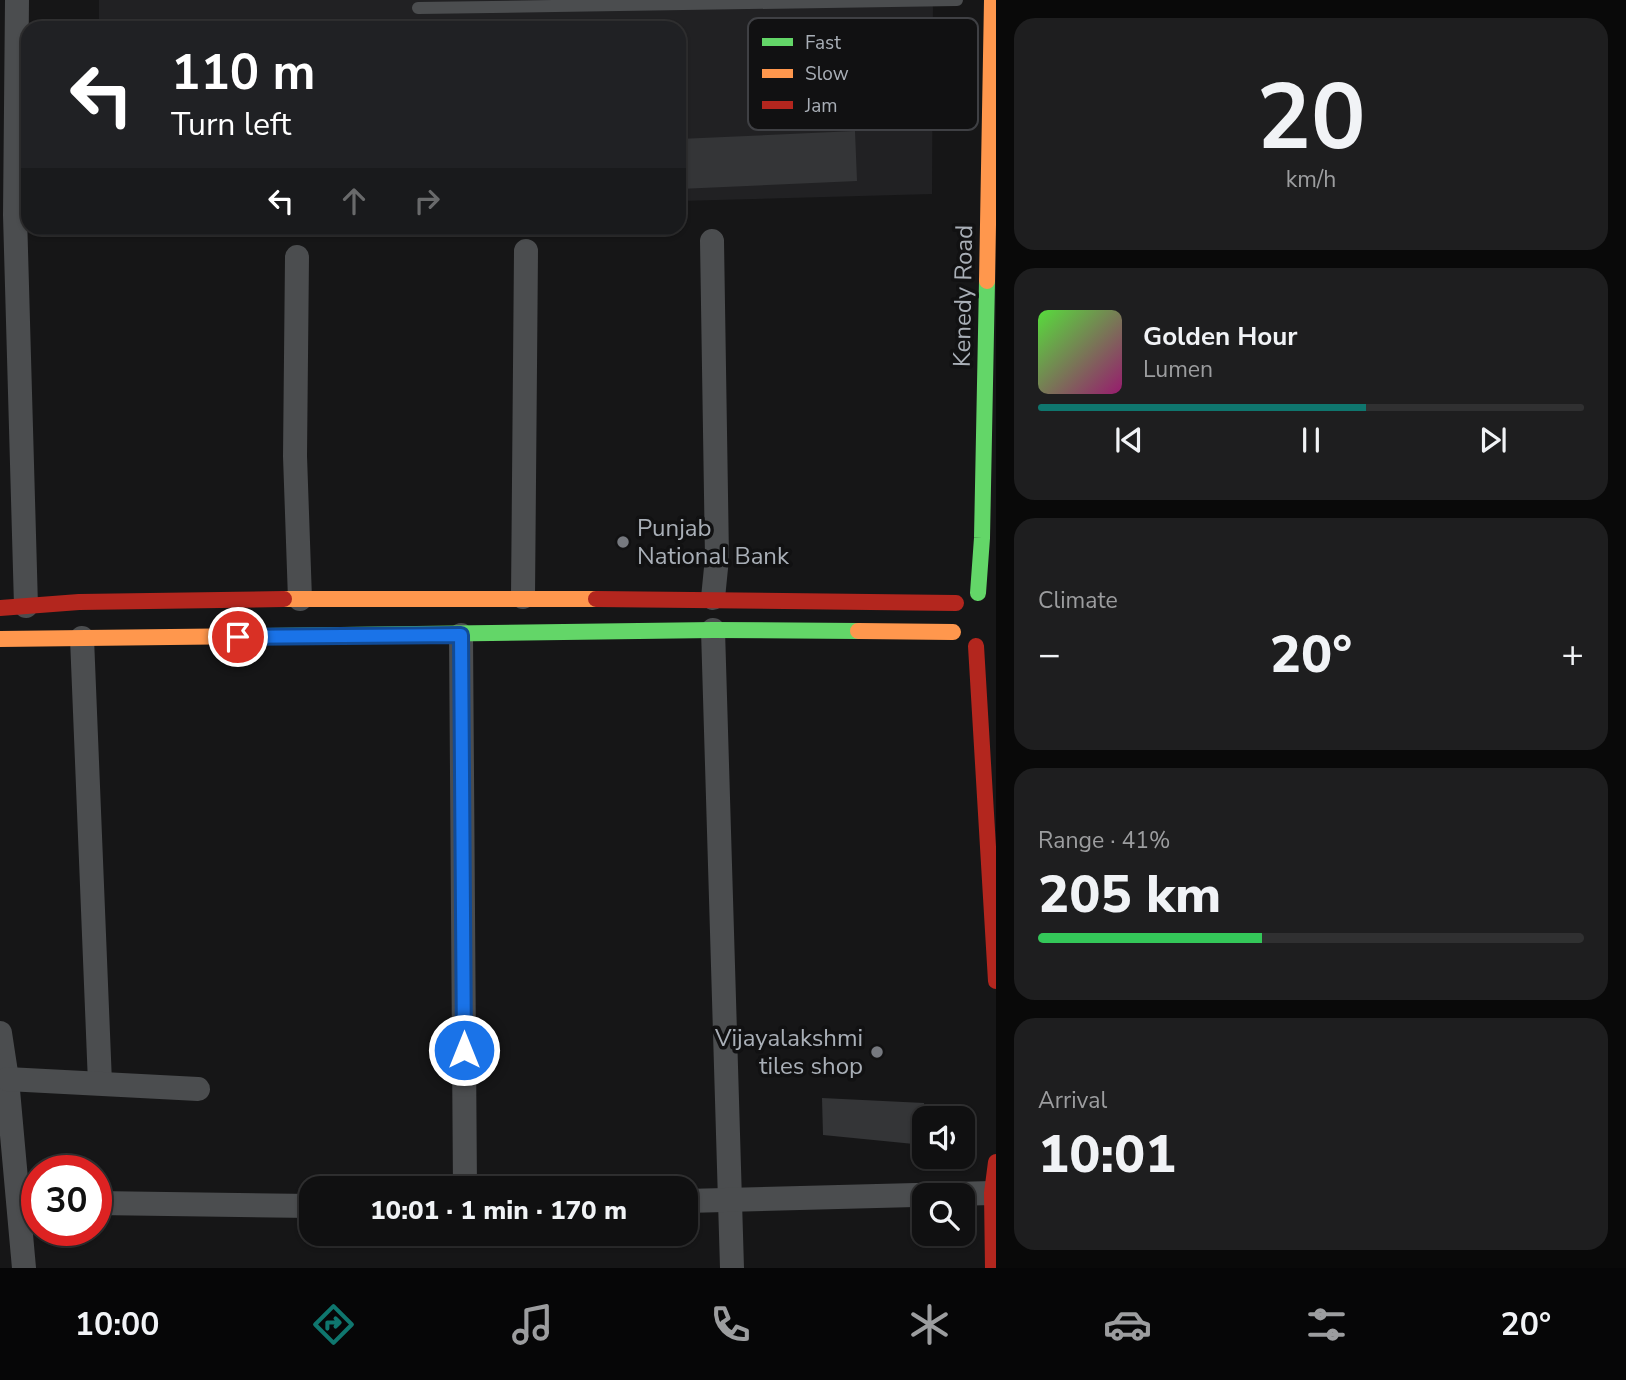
<!DOCTYPE html>
<html lang="en">
<head>
<meta charset="utf-8">
<style>
	body { margin:0; font-family:"Nunito Sans",sans-serif; background:#1e1e1f; color:#f1f3f6; height:100vh; display:flex; flex-direction:column; font-size:26px; white-space:nowrap }
	* { box-sizing:border-box; margin:0 }
	p { font-size:23px; color:#9c9d9f }
	.icon { flex:none; width:38px; height:38px; fill:none; stroke:currentColor; stroke-width:2; stroke-linecap:round; stroke-linejoin:round }
	.map { position:relative; flex:1; overflow:hidden }
	.drawer { display:flex; flex-direction:column; gap:18px; padding:18px; background:#090909; width:630px }
	.drawer>* { flex:none }
	.guide { position:absolute; left:21px; top:21px; width:665px; height:214px; border-radius:21px; box-shadow:0 2px 5px #0004,0 0 0 2px #303031; background:#202124; color:#fff; overflow:hidden }
	.buttons { position:absolute; left:912px; top:1106px; display:grid; gap:14px }
	.buttons a { display:grid; place-items:center; width:63px; height:63px; border-radius:14px; background:#101011; box-shadow:0 2px 5px #0004,0 0 0 2px #303031; font-size:35px }
	.speed { position:absolute; left:21px; top:1155px; display:flex; gap:14px; font-size:35px; font-weight:700; text-align:center }
	.speed>* { display:grid; place-content:center; width:91px; height:91px; border-radius:50%; background:#101011; box-shadow:0 2px 5px #0004,0 0 0 2px #303031; line-height:1 }
	.speed .limit { border:10px solid #d22; background:#fff; color:#111 }
	.pin { position:absolute; display:grid; place-items:center; width:60px; height:60px; color:#fff; margin:-30px; border:4px solid #fff; border-radius:50%; box-shadow:0 2px 7px #0007 }
	.me { position:absolute; width:77px; margin:-38px; rotate:0deg; stroke-linejoin:round; filter:drop-shadow(0 0 5px #0008) }
	.turn { display:flex; align-items:center; gap:24px; height:147px; padding:0 35px; font-size:32px }
	.turn .icon { width:91px; height:91px; stroke-width:2.5 }
	.turn b { display:block; font-size:49px; line-height:60px }
	.lanes { display:flex; align-items:center; height:66px; padding:0 35px; background:#0003; justify-content:center; gap:35px; direction:ltr }
	.lanes .off { opacity:.35 }
	.big { font-size:52px; font-weight:800; line-height:1.1 }
	.drawer .widget { flex:1; display:flex; flex-direction:column; justify-content:center; gap:10px; min-width:0; padding:0 24px; border-radius:21px; background:#1e1e1f }
	.drawer .dial { align-items:center; gap:0 }
	.dial b { font-size:91px; line-height:1 }
	.song { display:flex; align-items:center; gap:21px }
	.cover { width:84px; height:84px; border-radius:10px; background:linear-gradient(135deg,hsl(110 70% 55%),hsl(320 70% 35%)) }
	.played { height:7px; border-radius:4px; background:linear-gradient(90deg,#0f766e 60%,#303031 60%) }
	.keys { display:flex; justify-content:space-around; direction:ltr }
	.heat { display:flex; justify-content:space-between; align-items:center; font-size:38px; direction:ltr }
	.charge { height:10px; border-radius:5px; background:linear-gradient(90deg,#34c759 41%,#303031 0) }
	.trip { position:absolute; left:299px; top:1176px; width:399px; height:70px; border-radius:21px; background:#101011; box-shadow:0 2px 5px #0004,0 0 0 2px #303031; font-weight:800; line-height:70px; text-align:center }
	.menu { display:flex; height:112px; justify-content:space-around; align-items:center; background:#060607; color:#9c9d9f }
	.menu .icon { width:49px; height:49px }
	.menu .on { color:#0f766e }
	.menu b { font-size:32px; color:#f1f3f6 }
	main { display:flex; flex:1; min-height:0 }
	.map>svg:first-child { display:block }
	.built { fill:#212123 }
	.building { fill:#343537 }
	.lines { fill:none; stroke-linecap:round; stroke-linejoin:round }
	.lane { stroke:#4b4d4f; stroke-width:12 }
	.street { stroke:#4b4d4f; stroke-width:24 }
	.fast { stroke:#63d668; stroke-width:16 }
	.slow { stroke:#ff974d; stroke-width:16 }
	.jam { stroke:#b3261e; stroke-width:16 }
	.route-casing { stroke:#114b97; stroke-width:18 }
	.route { stroke:#1a73e8; stroke-width:12 }
	.poi-dot { fill:#76797f; stroke:#111112; stroke-width:2.5 }
	.labels { text-anchor:middle; stroke-width:7; stroke-linejoin:round; paint-order:stroke }
	.street-label { font-size:24px; fill:#a9afb7; stroke:#111112 }
	.poi-label { font-size:24px; fill:#a9afb7; stroke:#111112; text-anchor:start }
	.key { fill:#111112; stroke:#3f4044; stroke-width:2 }
	.key-label { font-size:19px; fill:#a9afb7 }
</style>
</head>
<body>
<main>
<div class="map">
<svg width="996" height="1268" viewBox="0 0 996 1268">
	<rect width="100%" height="100%" fill="#161617"/>
	<path class="built" d="M99,0H933L932,194L679,201V28H99Z"/>
	<g class="building">
		<path d="M855,131L857,181L679,189V139Z"/>
		<path d="M822,1098L924,1103V1145L823,1135Z"/>
	</g>
	<g class="lines">
		<path class="lane" d="M418,8L957,0"/>
		<g class="street">
			<path d="M17,0L15,215L26,606"/>
			<path d="M712,241L717,558L713,598"/>
			<path d="M297,257L295,456L300,599"/>
			<path d="M523,597L526,251"/>
			<path d="M713,630L732,1268"/>
			<path d="M461,635L465,1188"/>
			<path d="M82,638L100,1083"/>
			<path d="M0,1033L7,1079L24,1268"/>
			<path d="M7,1079L198,1089"/>
			<path d="M686,1201L992,1193"/>
			<path d="M96,1203L312,1206"/>
		</g>
		<g class="fast">
			<path d="M978,593L982,538L987,281"/>
			<path d="M265,636L713,630L858,631"/>
		</g>
		<g class="slow">
			<path d="M987,281L992,0"/>
			<path d="M284,599H596"/>
			<path d="M858,631L953,632"/>
			<path d="M0,639L265,636"/>
		</g>
		<g class="jam">
			<path d="M596,599L956,603"/>
			<path d="M0,608L79,602L284,599"/>
			<path d="M976,646L996,981"/>
			<path d="M993,1268L992,1193L996,1162"/>
		</g>
	</g>
	<g class="lines">
		<g class="route-casing">
			<path id="route" d="M238,637L461,635L464,1050"/>
		</g>
		<use href="#route" class="route"/>
	</g>
	<g class="poi-dot">
		<circle cx="623" cy="542" r="7"/>
		<circle cx="877" cy="1052" r="7"/>
	</g>
	<g class="labels">
		<g class="street-label">
			<text transform="translate(963 296) rotate(-89)" y="8">Kenedy Road</text>
		</g>
		<g class="poi-label">
			<text x="637" y="536">Punjab<tspan x="637" dy="28">National Bank</tspan></text>
			<text x="863" y="1046" text-anchor="end">Vijayalakshmi<tspan x="863" dy="28">tiles shop</tspan></text>
		</g>
	</g>
	<rect x="748" y="18" width="230" height="112" rx="10" class="key"/>
	<rect x="762" y="38" width="31" height="8" fill="#63d668"/>
	<rect x="762" y="69" width="31" height="9" fill="#ff974d"/>
	<rect x="762" y="101" width="31" height="8" fill="#b3261e"/>
	<g class="key-label">
		<text x="805" y="49">Fast</text>
		<text x="805" y="80">Slow</text>
		<text x="805" y="112">Jam</text>
	</g>
</svg>
<div class="buttons">
<a><svg class="icon" aria-label="sound" viewBox="0 0 24 24"><path d="M4 9h4l5-4v14l-5-4H4zM17 9q2 3 0 6"/></svg></a>
<a><svg class="icon" aria-label="search" viewBox="0 0 24 24"><circle cx="10" cy="10" r="6"/><path d="M15 15l6 6"/></svg></a>
</div>
<div class="speed"><div class="limit">30</div></div>
<div class="pin" style="left:238px;top:637px;background:#d93025"><svg class="icon" aria-label="arrive" viewBox="0 0 24 24"><path d="M6 21V4h12l-3 4 3 4H6"/></svg></div>
<svg class="me" style="left:464px;top:1050px" viewBox="-20 -20 40 40"><circle r="17" fill="#1a73e8" stroke="#fff" stroke-width="3"/><path d="M0-11L8 9 0 5-8 9z" fill="#fff"/></svg>
<div class="trip">10:01 · 1 min · 170 m</div>
<div class="guide">
<div class="turn"><svg class="icon" aria-label="left" viewBox="0 0 24 24"><path d="M17 20v-9H6M10 6l-5 5 5 5"/></svg><div><b>110 m</b>Turn left</div></div>
<div class="lanes"><svg class="icon" aria-label="left" viewBox="0 0 24 24"><path d="M17 20v-9H6M10 6l-5 5 5 5"/></svg><svg class="icon off" aria-label="ahead" viewBox="0 0 24 24"><path d="M12 20V5M6 11l6-6 6 6"/></svg><svg class="icon off" aria-label="right" viewBox="0 0 24 24"><path d="M7 20v-9h11M14 6l5 5-5 5"/></svg></div>
</div>
</div>
<section class="drawer">
<div class="widget dial"><b>20</b><p>km/h</p></div>
<div class="widget">
<div class="song"><i class="cover"></i><div><b>Golden Hour</b><p>Lumen</p></div></div>
<div class="played"></div>
<div class="keys"><svg class="icon" aria-label="previous" viewBox="0 0 24 24"><path d="M18 5L8 12l10 7zM5 5v14"/></svg><svg class="icon" aria-label="pause" viewBox="0 0 24 24"><path d="M8 5v14M16 5v14"/></svg><svg class="icon" aria-label="next" viewBox="0 0 24 24"><path d="M6 5l10 7-10 7zM19 5v14"/></svg></div>
</div>
<div class="widget"><p>Climate</p>
<div class="heat"><a>−</a><b class="big">20°</b><a>+</a></div>
</div>
<div class="widget"><p>Range · 41%</p><b class="big">205 km</b><div class="charge"></div></div>
<div class="widget"><p>Arrival</p><b class="big">10:01</b></div>
</section>
</main>
<nav class="menu">
<b>10:00</b>
<svg class="icon on" aria-label="directions" viewBox="0 0 24 24"><path d="M12 3l9 9-9 9-9-9zM9 14v-3h6M13 9l2 2-2 2"/></svg>
<svg class="icon" aria-label="music" viewBox="0 0 24 24"><path d="M9 18V5l10-2v13"/><circle cx="6" cy="18" r="3"/><circle cx="16" cy="16" r="3"/></svg>
<svg class="icon" aria-label="phone" viewBox="0 0 24 24"><path d="M5 4h4l2 5-3 2q2 4 5 5l2-3 5 2v4C11 20 4 13 5 4z"/></svg>
<svg class="icon" aria-label="climate" viewBox="0 0 24 24"><path d="M12 3v18M4 7l16 10M4 17L20 7"/></svg>
<svg class="icon" aria-label="car" viewBox="0 0 24 24"><path d="M5 17H2v-5l4-1 3-4h7l3 4 3 1v5h-3M9 17h6M6 11h13"/><circle cx="7" cy="17" r="2"/><circle cx="17" cy="17" r="2"/></svg>
<svg class="icon" aria-label="filters" viewBox="0 0 24 24"><path d="M4 7h16M4 17h16"/><circle cx="9" cy="7" r="2"/><circle cx="15" cy="17" r="2"/></svg>
<b>20°</b>
</nav>
</body>
</html>
